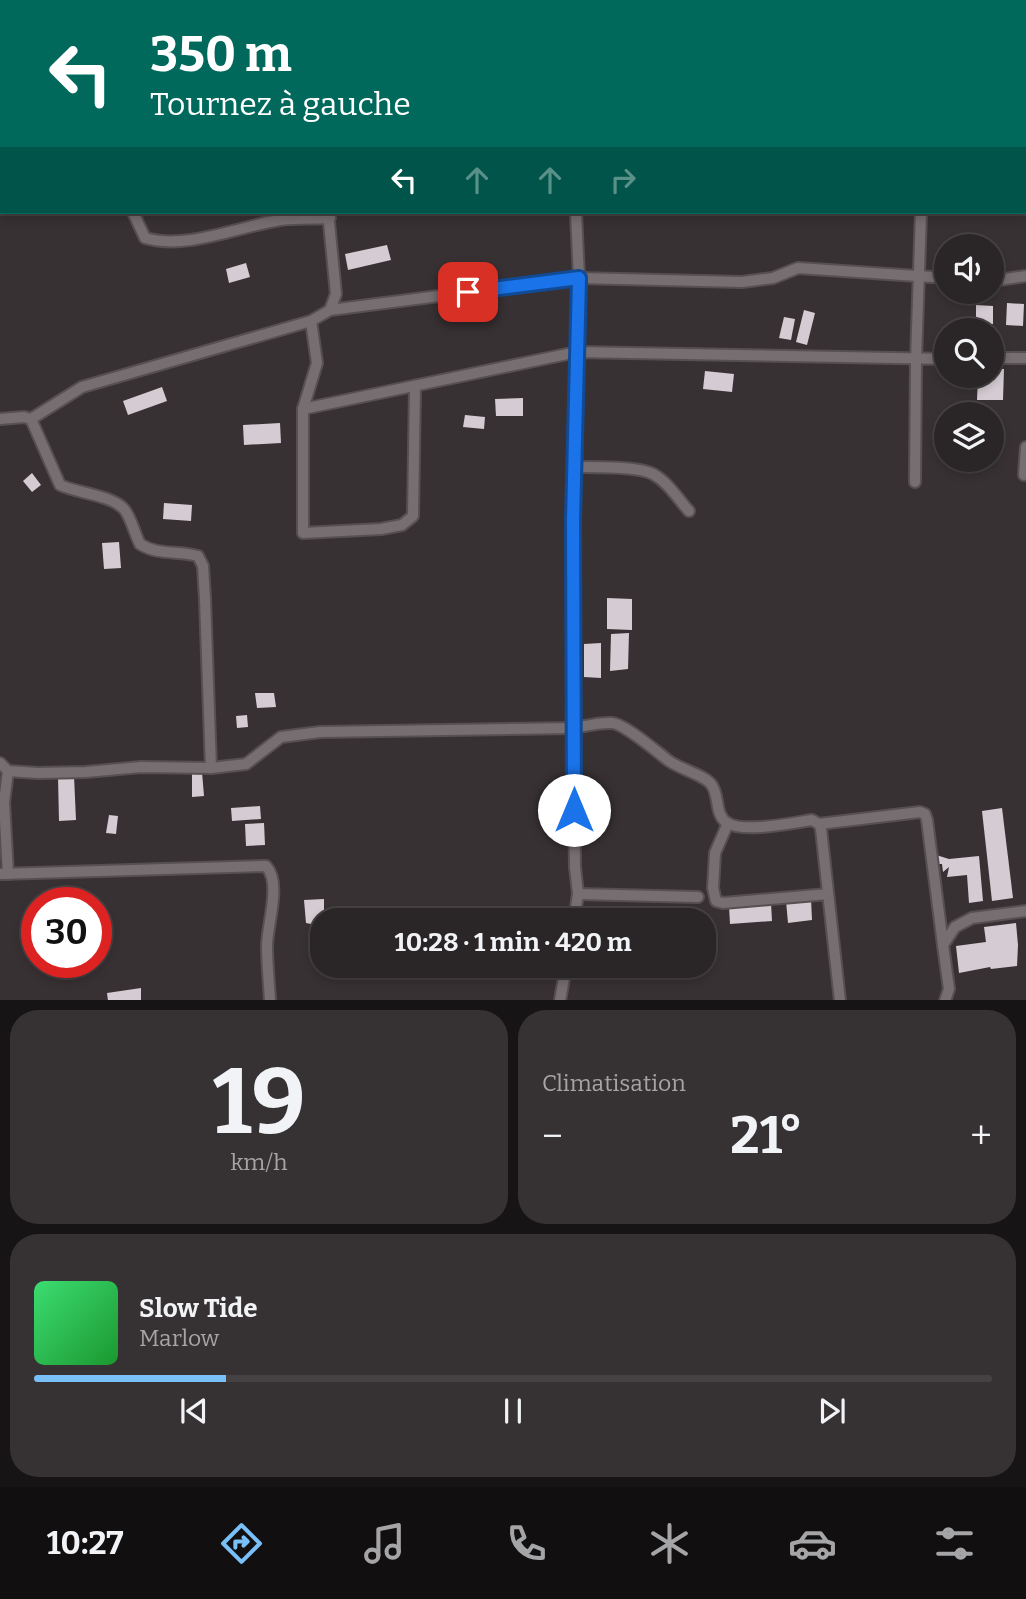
<!DOCTYPE html>
<html lang="fr">
<head>
<meta charset="utf-8">
<style>
	body { margin:0; font-family:Bitter,serif; background:#363132; color:#f1f3f6; height:100vh; display:flex; flex-direction:column; font-size:26px; white-space:nowrap }
	* { box-sizing:border-box; margin:0 }
	p { font-size:23px; color:#a5a5a7 }
	.icon { flex:none; width:38px; height:38px; fill:none; stroke:currentColor; stroke-width:2; stroke-linecap:round; stroke-linejoin:round }
	.map { position:relative; height:1000px; overflow:hidden }
	.drawer { display:flex; flex-direction:column; gap:10px; padding:10px; background:#171415; flex:1 }
	.drawer>* { flex:none }
	.banner { position:absolute; left:0px; top:0px; width:1027px; height:214px; box-shadow:0 4px 10px #0003,0 0 0 2px #464243; background:#00695c; color:#fff; overflow:hidden }
	.controls { position:absolute; left:934px; top:234px; display:grid; gap:14px }
	.controls a { display:grid; place-items:center; width:70px; height:70px; border-radius:50%; background:#2a2526; box-shadow:0 4px 10px #0003,0 0 0 2px #464243; font-size:35px }
	.speed { position:absolute; left:21px; top:887px; display:flex; gap:14px; font-size:35px; font-weight:700; text-align:center }
	.speed>* { display:grid; place-content:center; width:91px; height:91px; border-radius:50%; background:#2a2526; box-shadow:0 4px 10px #0003,0 0 0 2px #464243; line-height:1 }
	.speed .limit { border:10px solid #d22; background:#fff; color:#111 }
	.pin { position:absolute; display:grid; place-items:center; width:60px; height:60px; color:#fff; margin:-30px; border-radius:14px; box-shadow:0 4px 10px #0006 }
	.me { position:absolute; width:77px; margin:-38px; rotate:0deg; stroke-linejoin:round; filter:drop-shadow(0 0 5px #0008) }
	.turn { display:flex; align-items:center; gap:24px; height:147px; padding:0 35px; font-size:32px }
	.turn .icon { width:91px; height:91px; stroke-width:2.5 }
	.turn b { display:block; font-size:49px; line-height:60px }
	.lanes { display:flex; align-items:center; height:66px; padding:0 35px; background:#0003; justify-content:center; gap:35px; direction:ltr }
	.lanes .off { opacity:.35 }
	.big { font-size:52px; font-weight:700; line-height:1.1 }
	.drawer .widget { flex:1; display:flex; flex-direction:column; justify-content:center; gap:10px; min-width:0; padding:0 24px; border-radius:28px; background:#363132 }
	.drawer .dial { align-items:center; gap:0 }
	.dial b { font-size:91px; line-height:1 }
	.song { display:flex; align-items:center; gap:21px }
	.cover { width:84px; height:84px; border-radius:10px; background:linear-gradient(135deg,hsl(140 70% 55%),hsl(130 70% 35%)) }
	.played { height:7px; border-radius:4px; background:linear-gradient(90deg,#79bff8 20%,#464243 20%) }
	.keys { display:flex; justify-content:space-around; direction:ltr }
	.heat { display:flex; justify-content:space-between; align-items:center; font-size:38px; direction:ltr }
	.drawer .tiles { flex:1; display:grid; gap:10px; grid-template-columns:1fr 1fr }
	.widget:last-child { grid-column:span 2 }
	.trip { position:absolute; left:310px; top:908px; width:406px; height:70px; border-radius:28px; background:#2a2526; box-shadow:0 4px 10px #0003,0 0 0 2px #464243; font-weight:700; line-height:70px; text-align:center }
	.tab-bar { display:flex; height:112px; justify-content:space-around; align-items:center; background:#110f0f; color:#a5a5a7 }
	.tab-bar .icon { width:49px; height:49px }
	.tab-bar .active { color:#79bff8 }
	.tab-bar b { font-size:32px; color:#f1f3f6 }
	.map>svg:first-child { display:block }
	.building { fill:#d4ccd2 }
	.lines { fill:none; stroke-linecap:round; stroke-linejoin:round }
	.street-casing { stroke:#575052; stroke-width:14 }
	.street { stroke:#766e70; stroke-width:10 }
	.route-casing { stroke:#114b97; stroke-width:18 }
	.route { stroke:#1a73e8; stroke-width:12 }
</style>
</head>
<body>
<div class="map">
<svg width="1026" height="1001" viewBox="0 0 1026 1001">
	<rect width="100%" height="100%" fill="#383133"/>
	<g class="building">
		<path d="M387,245L391,260L348,270L345,254Z"/>
		<path d="M246,263L250,277L229,283L226,269Z"/>
		<path d="M1007,303L1024,304L1023,326L1006,325Z"/>
		<path d="M976,305L993,306V324L976,323Z"/>
		<path d="M804,310L815,313L807,345L796,342Z"/>
		<path d="M784,317L795,319L791,340L779,338Z"/>
		<path d="M992,369H1004L1003,400H977L978,376H992Z"/>
		<path d="M705,371L734,374L732,392L703,389Z"/>
		<path d="M162,387L167,401L128,415L123,401Z"/>
		<path d="M523,398V416H496L495,399Z"/>
		<path d="M465,415L485,417L484,429L463,427Z"/>
		<path d="M280,423L281,443L244,445L243,425Z"/>
		<path d="M32,473L41,485L32,492L23,481Z"/>
		<path d="M164,503L192,505L191,521L163,519Z"/>
		<path d="M119,542L121,568L104,569L102,543Z"/>
		<path d="M607,598L632,599V630L607,629Z"/>
		<path d="M629,633L628,669L610,671L611,634Z"/>
		<path d="M601,643V678L584,677V644Z"/>
		<path d="M255,693H274L276,707L257,708Z"/>
		<path d="M247,715L248,727L237,728L236,716Z"/>
		<path d="M192,772H202L204,796L192,797Z"/>
		<path d="M74,776L76,820L59,821L58,777Z"/>
		<path d="M260,806L261,819L232,821L231,808Z"/>
		<path d="M1002,808L1013,898L992,901L982,811Z"/>
		<path d="M109,815L118,816L116,834L106,833Z"/>
		<path d="M264,823L265,845L246,846L245,824Z"/>
		<path d="M933,854L949,859L979,856L983,901L969,903L967,875L947,877L949,867L943,872L942,864H934Z"/>
		<path d="M324,899V916L321,926L306,923L304,900Z"/>
		<path d="M811,899L812,920L788,923L786,901Z"/>
		<path d="M771,903L772,921L730,924L729,906Z"/>
		<path d="M1016,923L1018,945L1017,966L991,969L990,967L959,973L956,946L986,942L984,927Z"/>
		<path d="M141,988V1001H108L107,993Z"/>
	</g>
	<g class="lines">
		<g class="street-casing">
			<g id="street">
				<path d="M74,0L75,2"/>
				<path d="M310,0V2"/>
				<path d="M553,0V2"/>
				<path d="M921,2V0"/>
				<path d="M0,170L2,169"/>
				<path d="M133,212L145,238C187,250 237,227 280,220C296,218 313,219 330,218"/>
				<path d="M992,281L1026,276"/>
				<path d="M330,310L579,278L742,282L773,278L798,268L947,278"/>
				<path d="M311,321L317,363L303,409V533L381,529L402,525L413,516L415,386"/>
				<path d="M992,358H1026"/>
				<path d="M303,409L577,352L947,359"/>
				<path d="M0,419L24,417L31,419L60,485C77,493 110,495 123,508C130,514 135,535 140,544C158,556 179,550 198,556L203,566L205,599L211,768"/>
				<path d="M31,419L82,387L311,321L330,310L336,294L328,212"/>
				<path d="M574,467C593,467 638,466 653,474C668,482 678,499 689,511"/>
				<path d="M1024,475L1026,447"/>
				<path d="M915,482L916,360L921,212"/>
				<path d="M0,763L8,771L38,773L86,772L141,767L211,768L246,764L281,737L320,732L574,728C586,726 600,722 612,723C625,724 657,752 669,761C680,769 704,775 711,784C720,795 714,814 727,823C744,833 792,823 812,820L819,824L821,829L840,1001"/>
				<path d="M8,771L4,802L8,874"/>
				<path d="M728,823L715,853L713,888L716,901L723,903L828,894"/>
				<path d="M819,824L920,812L925,814L927,820L943,945"/>
				<path d="M0,874L266,866C282,883 267,924 267,946C267,964 269,982 270,1001"/>
				<path d="M578,894L698,897"/>
				<path d="M414,920H418"/>
				<path d="M574,920L578,894L575,867L574,809L573,520L579,278L576,212"/>
				<path d="M560,1001L566,966"/>
				<path d="M945,1001L949,989L943,945L955,927L972,918L1026,911"/>
			</g>
		</g>
		<use href="#street" class="street"/>
	</g>
	<g class="lines">
		<g class="route-casing">
			<path id="route" d="M468,292L579,278L573,520L574,810"/>
		</g>
		<use href="#route" class="route"/>
	</g>
</svg>
<div class="controls">
<a><svg class="icon" aria-label="sound" viewBox="0 0 24 24"><path d="M4 9h4l5-4v14l-5-4H4zM17 9q2 3 0 6"/></svg></a>
<a><svg class="icon" aria-label="search" viewBox="0 0 24 24"><circle cx="10" cy="10" r="6"/><path d="M15 15l6 6"/></svg></a>
<a><svg class="icon" aria-label="layers" viewBox="0 0 24 24"><path d="M12 4l9 5-9 5-9-5zM3 14l9 5 9-5"/></svg></a>
</div>
<div class="speed"><div class="limit">30</div></div>
<div class="pin" style="left:468px;top:292px;background:#d93025"><svg class="icon" aria-label="arrive" viewBox="0 0 24 24"><path d="M6 21V4h12l-3 4 3 4H6"/></svg></div>
<svg class="me" style="left:574px;top:810px" viewBox="-20 -20 40 40"><circle r="19" fill="#fff"/><path d="M0-13L10 11 0 6-10 11z" fill="#1a73e8"/></svg>
<div class="trip">10:28 · 1 min · 420 m</div>
<div class="banner">
<div class="turn"><svg class="icon" aria-label="left" viewBox="0 0 24 24"><path d="M17 20v-9H6M10 6l-5 5 5 5"/></svg><div><b>350 m</b>Tournez à gauche</div></div>
<div class="lanes"><svg class="icon" aria-label="left" viewBox="0 0 24 24"><path d="M17 20v-9H6M10 6l-5 5 5 5"/></svg><svg class="icon off" aria-label="ahead" viewBox="0 0 24 24"><path d="M12 20V5M6 11l6-6 6 6"/></svg><svg class="icon off" aria-label="ahead" viewBox="0 0 24 24"><path d="M12 20V5M6 11l6-6 6 6"/></svg><svg class="icon off" aria-label="right" viewBox="0 0 24 24"><path d="M7 20v-9h11M14 6l5 5-5 5"/></svg></div>
</div>
</div>
<section class="drawer">
<div class="tiles">
<div class="widget dial"><b>19</b><p>km/h</p></div>
<div class="widget"><p>Climatisation</p>
<div class="heat"><a>−</a><b class="big">21°</b><a>+</a></div>
</div>
<div class="widget">
<div class="song"><i class="cover"></i><div><b>Slow Tide</b><p>Marlow</p></div></div>
<div class="played"></div>
<div class="keys"><svg class="icon" aria-label="previous" viewBox="0 0 24 24"><path d="M18 5L8 12l10 7zM5 5v14"/></svg><svg class="icon" aria-label="pause" viewBox="0 0 24 24"><path d="M8 5v14M16 5v14"/></svg><svg class="icon" aria-label="next" viewBox="0 0 24 24"><path d="M6 5l10 7-10 7zM19 5v14"/></svg></div>
</div>
</div>
</section>
<nav class="tab-bar">
<b>10:27</b>
<svg class="icon active" aria-label="directions" viewBox="0 0 24 24"><path d="M12 3l9 9-9 9-9-9zM9 14v-3h6M13 9l2 2-2 2"/></svg>
<svg class="icon" aria-label="music" viewBox="0 0 24 24"><path d="M9 18V5l10-2v13"/><circle cx="6" cy="18" r="3"/><circle cx="16" cy="16" r="3"/></svg>
<svg class="icon" aria-label="phone" viewBox="0 0 24 24"><path d="M5 4h4l2 5-3 2q2 4 5 5l2-3 5 2v4C11 20 4 13 5 4z"/></svg>
<svg class="icon" aria-label="climate" viewBox="0 0 24 24"><path d="M12 3v18M4 7l16 10M4 17L20 7"/></svg>
<svg class="icon" aria-label="car" viewBox="0 0 24 24"><path d="M5 17H2v-5l4-1 3-4h7l3 4 3 1v5h-3M9 17h6M6 11h13"/><circle cx="7" cy="17" r="2"/><circle cx="17" cy="17" r="2"/></svg>
<svg class="icon" aria-label="filters" viewBox="0 0 24 24"><path d="M4 7h16M4 17h16"/><circle cx="9" cy="7" r="2"/><circle cx="15" cy="17" r="2"/></svg>
</nav>
</body>
</html>
